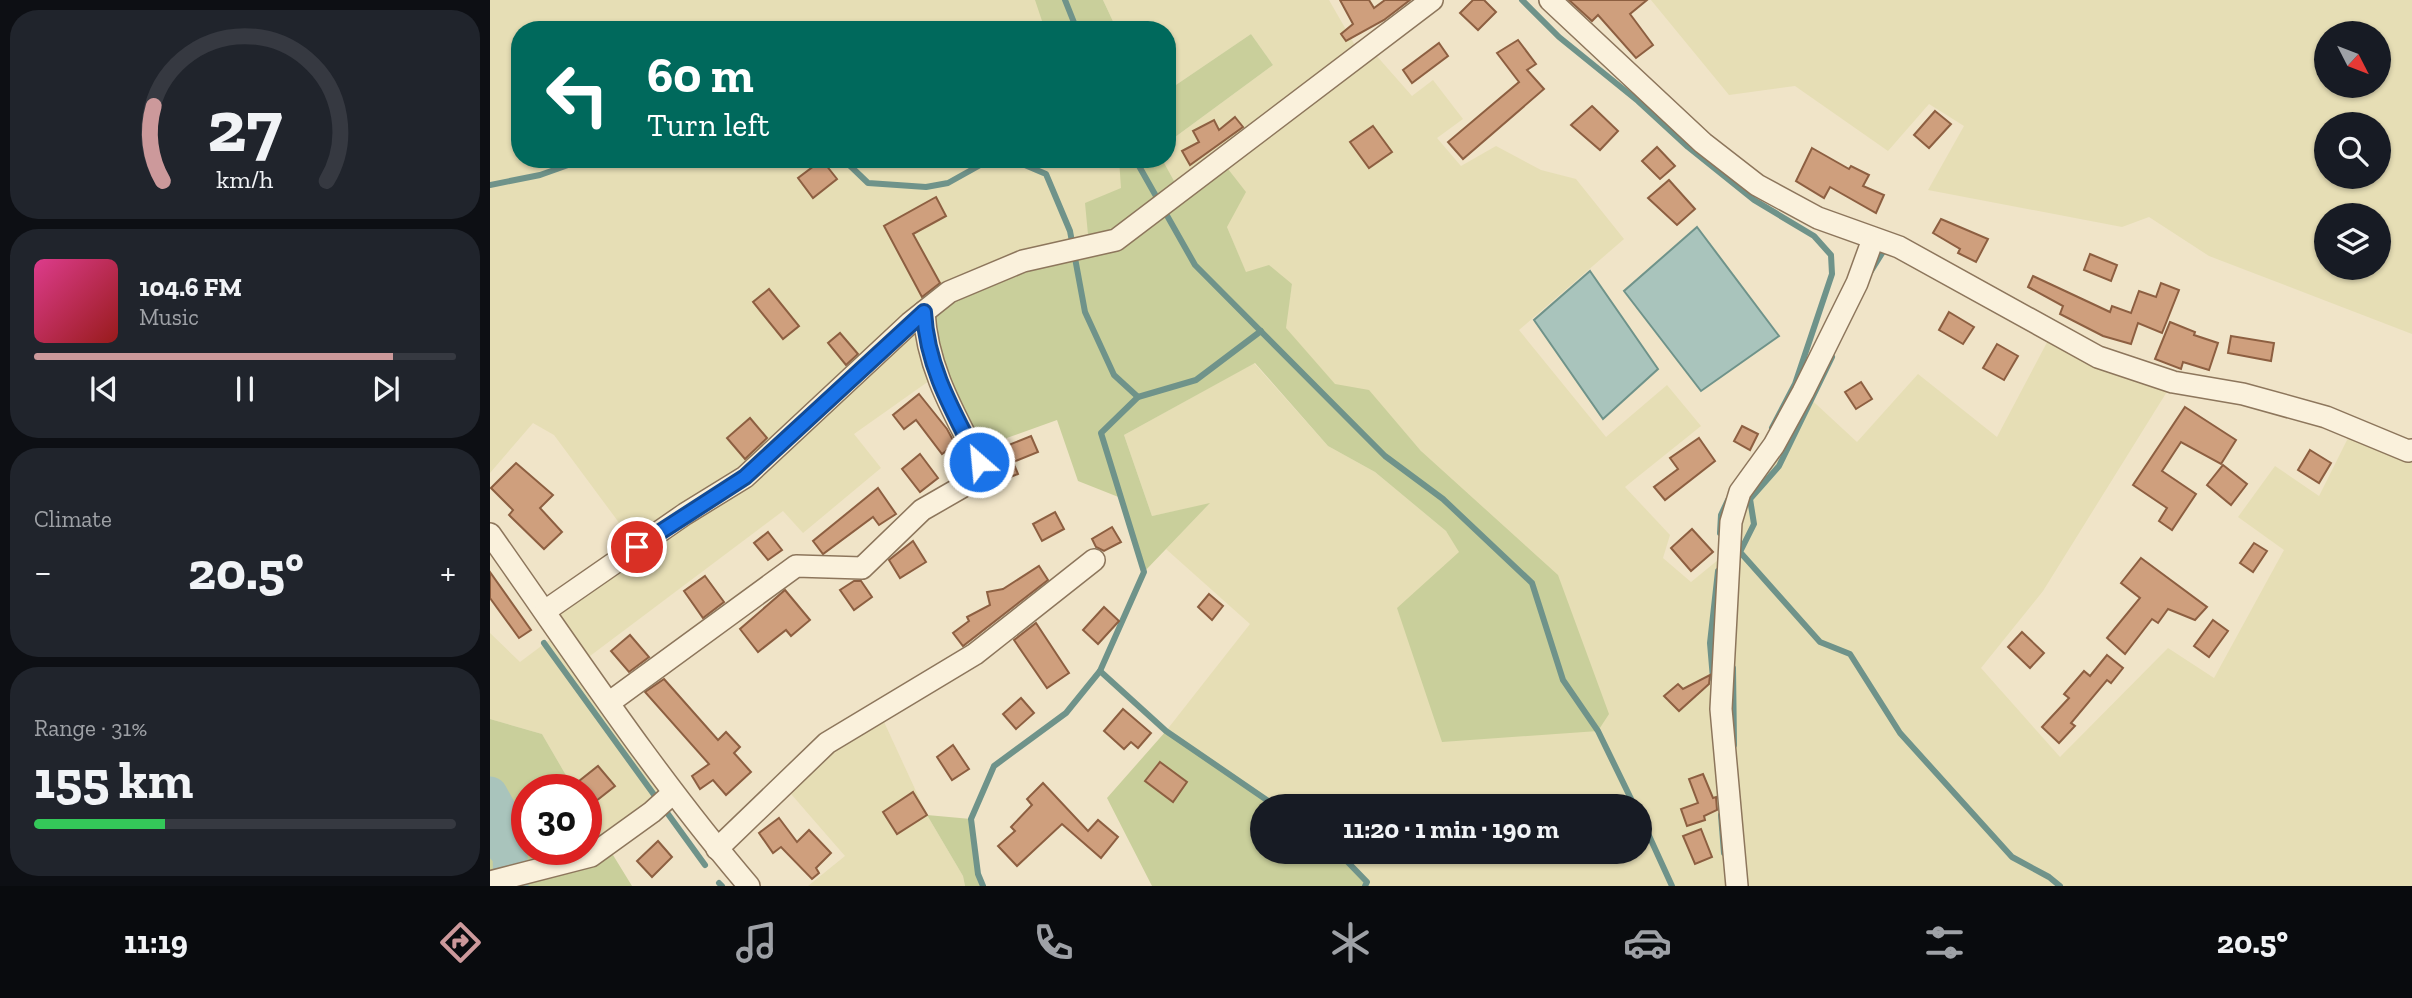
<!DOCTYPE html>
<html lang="en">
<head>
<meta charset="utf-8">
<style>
	body { margin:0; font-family:"Zilla Slab",serif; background:#20242c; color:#f1f3f6; height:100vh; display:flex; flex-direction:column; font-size:26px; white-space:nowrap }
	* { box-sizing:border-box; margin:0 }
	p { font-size:23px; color:#9ea1a6 }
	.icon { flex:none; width:38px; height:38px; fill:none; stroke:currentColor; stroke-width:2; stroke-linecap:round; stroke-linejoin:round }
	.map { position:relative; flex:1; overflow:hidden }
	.details { display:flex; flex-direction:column; gap:10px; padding:10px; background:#0d0f14; width:490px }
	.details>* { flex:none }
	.top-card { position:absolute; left:21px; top:21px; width:665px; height:147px; border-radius:28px; box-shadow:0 2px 5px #0004; background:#00695c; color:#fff; overflow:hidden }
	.needle { width:46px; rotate:132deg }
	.buttons { position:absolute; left:1824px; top:21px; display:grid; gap:14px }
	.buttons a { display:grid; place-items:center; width:77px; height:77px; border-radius:50%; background:#171b24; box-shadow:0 2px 5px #0004; font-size:35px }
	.speed { position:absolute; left:21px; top:774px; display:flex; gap:14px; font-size:35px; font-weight:700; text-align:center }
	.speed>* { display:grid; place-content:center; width:91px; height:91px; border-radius:50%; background:#171b24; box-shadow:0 2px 5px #0004; line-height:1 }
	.speed .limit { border:10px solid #d22; background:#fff; color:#111 }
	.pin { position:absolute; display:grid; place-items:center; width:60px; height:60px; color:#fff; margin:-30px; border:4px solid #fff; border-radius:50%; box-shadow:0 2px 7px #0007 }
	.me { position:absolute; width:77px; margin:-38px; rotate:333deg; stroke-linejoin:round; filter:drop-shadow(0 0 5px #0008) }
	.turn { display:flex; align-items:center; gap:24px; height:147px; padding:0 21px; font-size:32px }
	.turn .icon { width:91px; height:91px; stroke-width:2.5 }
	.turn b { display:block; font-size:49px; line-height:60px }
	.big { font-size:52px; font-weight:700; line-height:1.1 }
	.details .widget { flex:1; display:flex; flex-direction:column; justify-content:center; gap:10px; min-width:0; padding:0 24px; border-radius:28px; background:#20242c }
	.details .dial { align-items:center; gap:0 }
	.dial svg { height:182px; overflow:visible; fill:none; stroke:#363941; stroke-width:7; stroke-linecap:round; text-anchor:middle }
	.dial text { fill:#f1f3f6; stroke:none }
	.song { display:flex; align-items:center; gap:21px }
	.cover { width:84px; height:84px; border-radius:10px; background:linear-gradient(135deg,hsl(330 70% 55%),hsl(0 70% 35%)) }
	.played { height:7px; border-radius:4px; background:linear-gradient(90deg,#cc999b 85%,#363941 85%) }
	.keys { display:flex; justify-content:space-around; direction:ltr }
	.heat { display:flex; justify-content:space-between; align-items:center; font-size:38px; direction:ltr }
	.charge { height:10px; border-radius:5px; background:linear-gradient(90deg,#34c759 31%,#363941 0) }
	.trip { position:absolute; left:760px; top:794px; width:402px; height:70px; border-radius:35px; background:#171b24; box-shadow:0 2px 5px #0004; font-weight:700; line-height:70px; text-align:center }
	.tabs { display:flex; height:112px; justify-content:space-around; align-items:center; background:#090b0e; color:#9ea1a6 }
	.tabs .icon { width:49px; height:49px }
	.tabs .active { color:#cc999b }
	.tabs b { font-size:32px; color:#f1f3f6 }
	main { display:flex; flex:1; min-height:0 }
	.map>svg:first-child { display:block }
	.farmland { fill:#e6deb5; fill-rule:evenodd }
	.green { fill:#c9cf9b }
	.water { fill:#a9c4bc; stroke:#6f938a; stroke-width:2 }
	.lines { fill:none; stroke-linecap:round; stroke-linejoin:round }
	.stream { stroke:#6f938a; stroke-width:6 }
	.river { stroke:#a9c4bc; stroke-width:35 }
	.building { fill:#cf9f7d; stroke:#8d5f41; stroke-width:2 }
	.minor-casing { stroke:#8d765c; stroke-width:24 }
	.minor { stroke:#faf1dc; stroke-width:21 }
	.route-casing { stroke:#114b97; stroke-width:18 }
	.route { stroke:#1a73e8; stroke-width:12 }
</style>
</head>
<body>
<main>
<section class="details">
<div class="widget dial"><svg viewBox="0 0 100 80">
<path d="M14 69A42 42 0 1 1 86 69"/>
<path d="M14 69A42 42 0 0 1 10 36" stroke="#cc999b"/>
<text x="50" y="56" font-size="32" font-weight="700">27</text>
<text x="50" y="72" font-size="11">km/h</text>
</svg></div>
<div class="widget">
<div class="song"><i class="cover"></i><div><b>104.6 FM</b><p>Music</p></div></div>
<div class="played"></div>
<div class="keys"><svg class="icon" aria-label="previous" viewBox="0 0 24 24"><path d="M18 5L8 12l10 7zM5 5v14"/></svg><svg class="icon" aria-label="pause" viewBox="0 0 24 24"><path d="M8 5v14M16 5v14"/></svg><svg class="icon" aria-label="next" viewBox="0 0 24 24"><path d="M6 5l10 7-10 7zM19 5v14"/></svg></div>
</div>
<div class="widget"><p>Climate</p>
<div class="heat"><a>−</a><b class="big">20.5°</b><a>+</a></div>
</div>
<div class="widget"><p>Range · 31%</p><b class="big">155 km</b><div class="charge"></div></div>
</section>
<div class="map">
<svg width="1922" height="886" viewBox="0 0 1922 886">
	<rect width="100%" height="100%" fill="#f0e4c8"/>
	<g class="farmland">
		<path d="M0,0H546L555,30H30V159H628L630,162L632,188L599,245L446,376L364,434L391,468L313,533L293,511L92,662L188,800L120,853L96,811V789H84L52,734L0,719V633L30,662L70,632L55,611L147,547L64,435L43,423L0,473Z"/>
		<path d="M613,0H839L870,54H885L922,96L943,80L973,119L947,138L971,166L1006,146L1051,170L1086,179L1134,239L1029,330L1116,437L1177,385L1211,426L1135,487L1180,535L1173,558L1201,582L1239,551L1241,522L1313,392L1367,442L1428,374L1507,437L1563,331L1683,382L1553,591L1491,668L1570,757L1678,648L1724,678L1794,550L1748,517L1785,466L1829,496L1863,428L1922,450V886H875L876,881L848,852H1150V807H787L676,731L760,624L676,549L719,504L662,516L634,435L764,363L838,446L885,472L956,531L1108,731L931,451L879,391L845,385L795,328L802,284L756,273L737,227L689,190L672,159H677V143L783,65L761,34L677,91V30H627Z"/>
		<path d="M1161,0H1922V334L1719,256L1659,217L1632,227L1438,190L1474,126L1439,104L1398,151L1305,86L1239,95ZM1836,33H1888V86H1836ZM1836,124H1888V177H1836ZM1836,215H1888V268H1836Z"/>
		<path d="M389,711L437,815L473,876L475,886H318L355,856L295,787Z"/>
	</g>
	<g class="green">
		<path d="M545,0H613L627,30H555Z"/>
		<path d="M761,34L783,65L677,143V91Z"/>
		<path d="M629,159H672L689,190L731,160L756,192L737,227L756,272L779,265L802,284L796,328L845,384L879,390L931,451L1068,575L1119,714L1108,731L952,742L907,608L969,552L956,531L885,472L838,446L765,363L634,435L662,516L720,503L654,572L631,498L588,481L567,420L483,450L435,334L459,292L599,245L595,203L631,188Z"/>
		<path d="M0,719L52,734L84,789H37V849H96V811L142,886H0Z"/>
		<path d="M676,731L787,807H772V852H848L877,882L875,886H662L617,798Z"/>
		<path d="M437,815L481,819L488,874L493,886H475L473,876Z"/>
	</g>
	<g class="water">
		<path d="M1207,227L1289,336L1211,391L1134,291Z"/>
		<path d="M1100,271L1168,369L1113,419L1044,320Z"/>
	</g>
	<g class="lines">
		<g class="stream">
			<path d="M575,0L587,30"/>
			<path d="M1032,0L1069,37L1148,101L1198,147L1264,200L1324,236L1341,255L1342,274L1305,384L1282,428"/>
			<path d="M353,159L378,183L436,187L458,183L501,159"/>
			<path d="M521,159L556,174L580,231L595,312L624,375L648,397L706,380L771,331"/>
			<path d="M645,159L705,265L895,456L953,499L1042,583L1073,680L1108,731L1145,807"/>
			<path d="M0,185L50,175L95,159"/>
			<path d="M1381,271L1394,250"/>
			<path d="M1342,357L1289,466L1260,499L1264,524L1250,552L1330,642L1360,654L1410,733L1522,857L1559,877L1570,886"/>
			<path d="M1230,533L1231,515L1238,500"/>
			<path d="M54,643L215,865"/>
			<path d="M1243,668L1244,745"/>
			<path d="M610,671L676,731L787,807"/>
			<path d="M1223,679L1220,643L1228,571"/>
			<path d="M1231,815L1234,853"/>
			<path d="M1150,816L1182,886"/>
			<path d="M848,852L877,882L875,886"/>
			<path d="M229,883L232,886"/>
			<path d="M493,886L488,874L481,819L504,766L576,713L610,671L654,572L611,433L648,397"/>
		</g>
		<path class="river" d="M0,794L10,812L8,841L20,854L21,886"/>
	</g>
	<g class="building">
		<path d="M850,0H879L884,8L895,0H920L894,20L856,41L851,34L863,24Z"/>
		<path d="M983,0H994L1006,12L988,30L970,13Z"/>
		<path d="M1079,0H1157L1140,14L1163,45L1146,58L1108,15L1102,21Z"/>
		<path d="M1028,40L1046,64L1037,70L1054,89L973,159L958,142L1029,82L1007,53Z"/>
		<path d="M949,43L958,56L922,83L913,70Z"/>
		<path d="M1102,106L1128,131L1110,150L1081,125Z"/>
		<path d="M1445,111L1461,124L1439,148L1424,135Z"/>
		<path d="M745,117L753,127L700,165L692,151L709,142L703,131L724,120L729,130Z"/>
		<path d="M883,126L902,152L879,168L860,142Z"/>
		<path d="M1167,147L1185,166L1170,179L1152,161Z"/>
		<path d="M1322,148L1359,169L1361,166L1379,175L1373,186L1394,195L1386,213L1340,187L1334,198L1306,181Z"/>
		<path d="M332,160L347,179L323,198L308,178Z"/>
		<path d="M1179,180L1205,209L1187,225L1158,198Z"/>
		<path d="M446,197L456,216L423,234L450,283L432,297L394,226Z"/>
		<path d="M1451,219L1498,239L1486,262L1468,253L1470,249L1443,233Z"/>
		<path d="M1600,254L1627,265L1621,281L1594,270Z"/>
		<path d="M1543,276L1620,312L1622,306L1641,313L1649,291L1666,297L1671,283L1689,290L1672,333L1648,323L1641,344L1613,336L1570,314L1573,306L1538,287Z"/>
		<path d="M279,289L309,326L293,339L263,302Z"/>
		<path d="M1459,312L1484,327L1473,344L1449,330Z"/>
		<path d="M1680,322L1705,332L1704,335L1728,343L1719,370L1693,362L1691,369L1665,359Z"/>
		<path d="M350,333L368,354L356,365L338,343Z"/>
		<path d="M1741,336L1784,343L1781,361L1738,353Z"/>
		<path d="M1507,344L1528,356L1514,380L1493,368Z"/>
		<path d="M1371,382L1382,399L1366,409L1355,392Z"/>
		<path d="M429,394L457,429L465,444L452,454L426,420L414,429L403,415Z"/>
		<path d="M1695,407L1746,440L1731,464L1691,442L1672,471L1706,494L1682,530L1669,521L1677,508L1643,485Z"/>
		<path d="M260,418L277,438L255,459L237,438Z"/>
		<path d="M1252,426L1268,434L1260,450L1244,441Z"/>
		<path d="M541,436L548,452L523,462L528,474L506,483L500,469L499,453Z"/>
		<path d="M1209,438L1225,461L1175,500L1164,487L1188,469L1180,458Z"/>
		<path d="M1820,450L1841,463L1829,483L1808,470Z"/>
		<path d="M430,454L448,478L430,492L412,469Z"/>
		<path d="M26,463L63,495L50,508L72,532L54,549L19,515L23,510L1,488Z"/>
		<path d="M1733,465L1757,484L1741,505L1717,485Z"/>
		<path d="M388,488L406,514L389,525L383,517L333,554L323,541Z"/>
		<path d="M565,512L574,529L552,541L543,524Z"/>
		<path d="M622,527L631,542L614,551L606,547L602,539Z"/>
		<path d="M1202,529L1223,552L1201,571L1181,548Z"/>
		<path d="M278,532L292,550L278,560L264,543Z"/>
		<path d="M423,541L436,562L410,578L399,560Z"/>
		<path d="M1764,543L1777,551L1763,572L1750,563Z"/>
		<path d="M1651,558L1717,607L1705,620L1678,609L1668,623L1662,619L1635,654L1617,638L1650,598L1631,583Z"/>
		<path d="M549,566L558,580L473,646L463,633L479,621L477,617L500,605L497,592L513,589Z"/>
		<path d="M0,572L41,630L29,638L0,598Z"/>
		<path d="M215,576L234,602L213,618L194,591Z"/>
		<path d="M364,581H371L382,597L364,610L350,590Z"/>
		<path d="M295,590L320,620L301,636L296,630L268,652L250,629Z"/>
		<path d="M719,594L733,606L722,620L708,607Z"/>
		<path d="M614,607L629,621L608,644L593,630Z"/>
		<path d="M1723,620L1738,631L1719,657L1704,646Z"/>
		<path d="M546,623L579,673L557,688L524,640Z"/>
		<path d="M1532,632L1554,653L1540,668L1518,647Z"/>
		<path d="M140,635L159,657L139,672L121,651Z"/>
		<path d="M1617,655L1633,668L1621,683L1617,680L1581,723L1585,726L1569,743L1552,727L1579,698L1574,694L1594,671L1600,676Z"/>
		<path d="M1220,675L1219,684L1189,711L1174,696L1188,684L1193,689Z"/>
		<path d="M174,679L228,740L236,732L250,747L244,753L261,772L236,795L223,780L210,789L202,776L219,764L155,692Z"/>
		<path d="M531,698L544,713L526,729L513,714Z"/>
		<path d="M633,709L661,733L648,748L641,742L634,749L614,731Z"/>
		<path d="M463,745L479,769L462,780L447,757Z"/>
		<path d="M670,762L697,782L683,802L655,781Z"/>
		<path d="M108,766L125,786L96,809V789H79Z"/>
		<path d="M1213,774L1223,798L1226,797L1227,810L1214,816L1215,820L1197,826L1191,809L1208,803L1199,779Z"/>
		<path d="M553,783L598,831L608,820L628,837L611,858L572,824L527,866L508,846L525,831L521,827L542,805L537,799Z"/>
		<path d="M423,792L437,815L407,834L393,812Z"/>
		<path d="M289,818L307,842L319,830L341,853L326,868L329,873L322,879L291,847L283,853L269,833Z"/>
		<path d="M1211,829L1222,857L1205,864L1193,836Z"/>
		<path d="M168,841L182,857L162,877L147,861Z"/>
	</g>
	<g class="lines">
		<g class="minor-casing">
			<g id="minor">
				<path d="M1060,0L1213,143L1267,185L1328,218L1409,247L1608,357L1683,382L1753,394L1836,417L1918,451L1922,450"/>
				<path d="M0,534C84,653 164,775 259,886"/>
				<path d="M55,611L195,514L255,477L420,323L459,292L533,261L626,240L942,0"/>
				<path d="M120,702L306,566L372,568L432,510L472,487L489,462C464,413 437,368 434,312"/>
				<path d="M227,849L337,743L485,654L604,560"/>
				<path d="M0,882L101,856L162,812L183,793"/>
				<path d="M1247,886L1231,709L1241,522L1250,492L1284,445L1313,392L1367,283L1383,239"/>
			</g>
		</g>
		<use href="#minor" class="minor"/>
	</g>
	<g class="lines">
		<g class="route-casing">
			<path id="route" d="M147,547L255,477L434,312C437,368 464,413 489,462"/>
		</g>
		<use href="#route" class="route"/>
	</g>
</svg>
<div class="buttons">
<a><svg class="needle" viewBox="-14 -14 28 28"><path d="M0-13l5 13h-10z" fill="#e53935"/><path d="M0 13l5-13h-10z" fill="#9ea1a6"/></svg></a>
<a><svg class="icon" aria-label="search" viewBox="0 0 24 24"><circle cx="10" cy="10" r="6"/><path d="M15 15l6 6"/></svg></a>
<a><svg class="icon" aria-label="layers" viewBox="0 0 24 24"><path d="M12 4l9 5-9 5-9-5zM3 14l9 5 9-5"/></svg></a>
</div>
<div class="speed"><div class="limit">30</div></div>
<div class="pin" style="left:147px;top:547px;background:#d93025"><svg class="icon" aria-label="arrive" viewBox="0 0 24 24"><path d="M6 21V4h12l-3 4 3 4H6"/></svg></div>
<svg class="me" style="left:489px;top:462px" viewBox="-20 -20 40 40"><circle r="17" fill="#1a73e8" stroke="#fff" stroke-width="3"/><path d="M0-11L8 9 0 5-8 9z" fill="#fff"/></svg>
<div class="trip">11:20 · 1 min · 190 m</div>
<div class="top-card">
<div class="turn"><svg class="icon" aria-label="left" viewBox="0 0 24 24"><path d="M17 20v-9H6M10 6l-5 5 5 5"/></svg><div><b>60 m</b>Turn left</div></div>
</div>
</div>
</main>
<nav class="tabs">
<b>11:19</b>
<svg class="icon active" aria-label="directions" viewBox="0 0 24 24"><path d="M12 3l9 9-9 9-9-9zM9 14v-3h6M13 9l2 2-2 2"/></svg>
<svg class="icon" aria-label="music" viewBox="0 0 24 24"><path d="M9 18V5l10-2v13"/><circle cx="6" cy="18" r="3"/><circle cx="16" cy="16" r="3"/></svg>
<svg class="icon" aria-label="phone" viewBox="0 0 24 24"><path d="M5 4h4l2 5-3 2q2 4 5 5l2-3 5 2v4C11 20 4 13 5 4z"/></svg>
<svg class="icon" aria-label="climate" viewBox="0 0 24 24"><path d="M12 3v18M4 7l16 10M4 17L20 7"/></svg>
<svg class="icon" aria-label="car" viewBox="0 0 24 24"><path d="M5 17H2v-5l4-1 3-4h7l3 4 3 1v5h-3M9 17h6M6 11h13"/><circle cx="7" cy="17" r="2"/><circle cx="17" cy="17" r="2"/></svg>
<svg class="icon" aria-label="filters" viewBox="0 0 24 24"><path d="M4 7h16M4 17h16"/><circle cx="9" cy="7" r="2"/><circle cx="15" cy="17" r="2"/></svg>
<b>20.5°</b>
</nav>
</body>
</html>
